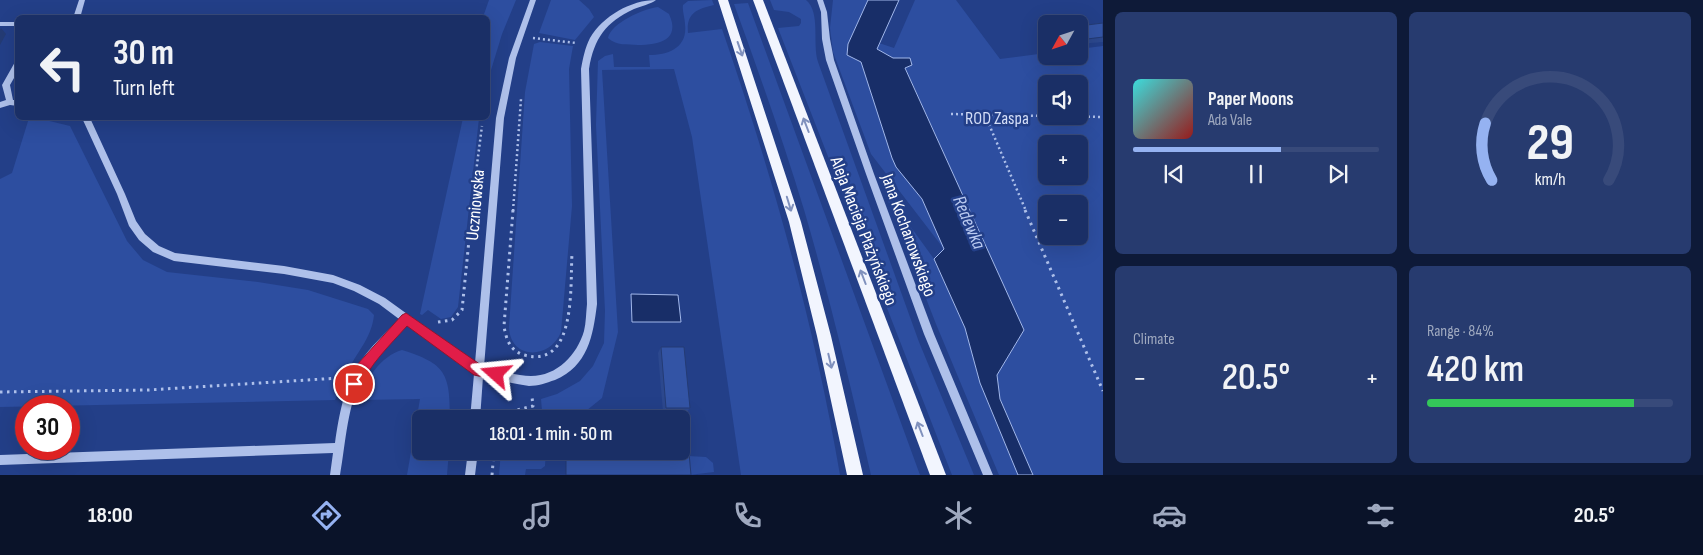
<!DOCTYPE html>
<html lang="en">
<head>
<meta charset="utf-8">
<style>
	body { margin:0; font-family:"Sofia Sans Condensed",sans-serif; background:#273b6f; color:#f1f3f6; height:100vh; display:flex; flex-direction:column; font-size:19px; white-space:nowrap }
	* { box-sizing:border-box; margin:0 }
	p { font-size:16px; color:#9fa9bf }
	.icon { flex:none; width:28px; height:28px; fill:none; stroke:currentColor; stroke-width:2; stroke-linecap:round; stroke-linejoin:round }
	.map { position:relative; flex:1; overflow:hidden }
	.details { display:flex; flex-direction:column; gap:12px; padding:12px; background:#0e1a38; width:600px }
	.details>* { flex:none }
	.guide { position:absolute; left:15px; top:15px; width:475px; height:105px; border-radius:8px; box-shadow:0 5px 20px #0002,0 0 0 1px #384a7a; background:#1a2f66; color:#f1f3f6; overflow:hidden }
	.needle { width:32px; rotate:230deg }
	.tools { position:absolute; left:1038px; top:15px; display:grid; gap:10px }
	.tools a { display:grid; place-items:center; width:50px; height:50px; border-radius:8px; background:#1a2f66; box-shadow:0 5px 20px #0002,0 0 0 1px #384a7a; font-size:25px }
	.speed { position:absolute; left:15px; top:395px; display:flex; gap:10px; font-size:25px; font-weight:700; text-align:center }
	.speed>* { display:grid; place-content:center; width:65px; height:65px; border-radius:50%; background:#1a2f66; box-shadow:0 5px 20px #0002,0 0 0 1px #384a7a; line-height:1 }
	.speed .limit { border:8px solid #d22; background:#fff; color:#111 }
	.pin { position:absolute; display:grid; place-items:center; width:42px; height:42px; color:#fff; margin:-21px; border:2px solid #fff; border-radius:50%; box-shadow:0 1px 5px #0007 }
	.me { position:absolute; width:55px; margin:-28px; rotate:288deg; stroke-linejoin:round; filter:drop-shadow(0 0 4px #0008) }
	.turn { display:flex; align-items:center; gap:18px; height:105px; padding:0 15px; font-size:22px }
	.turn .icon { width:65px; height:65px; stroke-width:2.5 }
	.turn b { display:block; font-size:35px; line-height:42px }
	.big { font-size:38px; font-weight:600; line-height:1.1 }
	.details .widget { flex:1; display:flex; flex-direction:column; justify-content:center; gap:8px; min-width:0; padding:0 18px; border-radius:8px; background:#273b6f }
	.details .dial { align-items:center; gap:0 }
	.dial svg { height:130px; overflow:visible; fill:none; stroke:#384a7a; stroke-width:7; stroke-linecap:round; text-anchor:middle }
	.dial text { fill:#f1f3f6; stroke:none }
	.song { display:flex; align-items:center; gap:15px }
	.cover { width:60px; height:60px; border-radius:8px; background:linear-gradient(135deg,hsl(180 70% 55%),hsl(0 70% 35%)) }
	.played { height:5px; border-radius:2px; background:linear-gradient(90deg,#95b2f1 60%,#384a7a 60%) }
	.keys { display:flex; justify-content:space-around; direction:ltr }
	.heat { display:flex; justify-content:space-between; align-items:center; font-size:28px; direction:ltr }
	.charge { height:8px; border-radius:4px; background:linear-gradient(90deg,#34c759 84%,#384a7a 0) }
	.details .tiles { flex:1; display:grid; gap:12px; grid-template-columns:repeat(2,1fr) }
	.trip { position:absolute; left:412px; top:410px; width:278px; height:50px; border-radius:8px; background:#1a2f66; box-shadow:0 5px 20px #0002,0 0 0 1px #384a7a; font-weight:600; line-height:50px; text-align:center }
	.dock { display:flex; height:80px; justify-content:space-around; align-items:center; background:#0a1329; color:#9fa9bf }
	.dock .icon { width:35px; height:35px }
	.dock .current { color:#95b2f1 }
	.dock b { font-size:22px; color:#f1f3f6 }
	main { display:flex; flex:1; min-height:0 }
	.map>svg:first-child { display:block }
	.green { fill:#2d4ea0; fill-rule:evenodd }
	.water { fill:#182e68; stroke:#a2b8eb }
	.lines { fill:none; stroke-linecap:round; stroke-linejoin:round }
	.path-far1 { stroke:#aec0ea; stroke-width:2.5; stroke-dasharray:2 3; stroke-linecap:butt }
	.path { stroke:#aec0ea; stroke-width:3; stroke-dasharray:2.5 4.5; stroke-linecap:butt }
	.minor { fill:#aec0ea; fill-rule:evenodd }
	.major { fill:#f2f5fe; fill-rule:evenodd }
	.wall { fill:#2c488e }
	.shaded-wall { fill:#243b74 }
	.building { fill:#3354a5; stroke:#243b74 }
	.oneway { stroke:#8091bd }
	.route { fill:#e11d48; stroke:#92132f }
	.labels { text-anchor:middle; stroke-width:5; stroke-linejoin:round; paint-order:stroke }
	.park-label { font-size:18px; fill:#d3ddf7; stroke:#233f88 }
	.street-label { font-size:18px; fill:#fff; stroke:#233f88 }
	.water-label { font-size:19px; font-style:italic; fill:#bacaf1; stroke:#233f88 }
</style>
</head>
<body>
<main>
<div class="map">
<svg width="1103" height="475" viewBox="0 0 1103 475">
	<rect width="100%" height="100%" fill="#233f88"/>
	<g class="green">
		<path d="M489,0H516L502,34L488,80V18L483,17Z"/>
		<path d="M551,0H579L589,9L594,17L575,40L539,33Z"/>
		<path d="M712,0L714,5C696,9 686,14 688,33L722,29C772,174 814,323 840,475H741L692,137L674,69L602,70L618,332L602,398L576,419H515L525,413L542,411L541,399L557,394L580,381L593,366L604,343L605,311L596,125L598,61L605,56L613,54L614,67H650L649,55C669,55 688,47 685,24C685,18 682,11 683,5L688,1Z"/>
		<path d="M770,0H806C821,13 812,42 818,62L919,342L974,475H952L778,28L799,26L801,23V19L789,12L774,10Z"/>
		<path d="M833,0H868L848,44L861,62L892,158L922,199L944,249L871,154L833,52L830,28Z"/>
		<path d="M915,0H956L1000,59L1046,53V56H1079V49L1103,46V475H1033L1000,399L997,375L1024,330L905,67L912,65L900,58H893L877,49L879,43L894,48ZM1046,84H1079V116H1046ZM1046,144H1079V176H1046ZM1046,204H1079V236H1046Z"/>
		<path d="M748,3L920,475H871C851,387 830,299 805,213C784,143 759,73 734,4Z"/>
		<path d="M658,7L669,14C681,40 659,45 638,45C628,44 616,46 608,38C611,23 643,9 658,7Z"/>
		<path d="M540,42L573,46L569,69L572,206L561,332C550,360 510,360 509,327L525,92L534,44Z"/>
		<path d="M29,118H37L70,126L127,241L143,260L167,272L258,282L308,290L368,309L374,315C372,336 359,350 349,368C344,378 340,390 335,400L0,407V179L12,173Z"/>
		<path d="M463,118H479L458,307L451,317L441,319L428,310L422,315L420,314Z"/>
		<path d="M887,198L892,201L934,259L965,328L980,383L1018,475H999L936,324Z"/>
		<path d="M402,350C446,364 450,373 450,419H421V451H449L447,475H407L420,399L361,400C365,379 381,356 402,350Z"/>
		<path d="M501,451H546L545,466L541,469H526L525,475H499Z"/>
		<path d="M688,456L706,457L713,463L714,472L689,475Z"/>
	</g>
	<g class="water">
		<path d="M868,0H899L877,49L893,58H910L912,65L905,68L1024,330L997,375L1000,399L1033,475H1018L980,383L965,328L934,259L944,249L922,199L896,167L892,158L861,62L847,55L848,44Z"/>
		<path d="M631,294L678,295L681,322H632Z"/>
	</g>
	<g class="lines">
		<g class="path-far1">
			<path d="M533,38L576,43"/>
			<path d="M951,114L1046,116"/>
			<path d="M985,115L1026,211"/>
			<path d="M1053,116L1103,117"/>
			<path d="M471,211L482,126"/>
			<path d="M513,211L521,99"/>
		</g>
		<g class="path">
			<path d="M513,210L504,326C506,339 510,351 524,355C577,370 570,284 572,254"/>
			<path d="M1025,210L1103,391"/>
			<path d="M438,322L452,320L462,310L472,210"/>
			<path d="M0,392L148,390L339,378"/>
			<path d="M507,419L517,410L533,406L532,397"/>
			<path d="M684,444L685,454"/>
			<path d="M492,475L494,451"/>
		</g>
		<g class="minor">
			<path d="M79,0H85L80,18H73Z"/>
			<path d="M530,0H536L516,58L504,118L484,367C498,370 517,376 531,376C557,376 577,355 584,331C586,323 586,313 587,304L581,69C583,58 585,48 590,38C603,16 631,0 656,0C651,4 641,6 634,9C606,22 594,38 589,69L597,304C593,336 588,366 555,380C546,383 538,386 529,386C514,384 498,380 483,377L480,419H470L474,374L407,325C392,340 375,355 364,374C347,404 346,442 340,475H330L333,453L0,465V455L335,443C339,415 344,386 360,362C371,346 386,333 399,319L379,304L354,291L333,283L284,274L174,261L153,252L139,240L129,226L117,194L82,118H90L125,194L136,221L145,234L159,246L175,253L284,266L333,275L360,285L385,298L475,363L496,118L509,58Z"/>
			<path d="M817,0H823L827,12L830,39L834,60L874,174L934,334L993,475H983L924,334L866,174L826,60L822,39L821,12Z"/>
			<rect x="0" y="22" width="18" height="4"/>
			<path d="M15,62H18V71L10,85L13,100H18V106L10,105L0,108V102L6,100L2,85Z"/>
			<path d="M468,451H478L475,475H465Z"/>
		</g>
		<g class="major">
			<path d="M718,0H728L801,222L831,336L863,475H847L817,336L789,222Z"/>
			<path d="M753,0H763L946,475H930Z"/>
		</g>
	</g>
	<g class="wall">
		<path d="M1103,23V42L1079,44V26Z"/>
		<path d="M1042,30H1046V46L1037,35Z"/>
		<path d="M661,347L690,408L686,413L663,412L658,353Z"/>
	</g>
	<path class="shaded-wall" d="M1,28L6,34L0,45V30Z"/>
	<g class="building">
		<path d="M1103,23V37L1079,40V26Z"/>
		<path d="M1042,30H1046V35Z"/>
		<path d="M661,347H684L690,408H666Z"/>
		<path d="M566,451H633L689,453L691,475H566Z"/>
	</g>
	<defs><path id="oneway-shaft" d="M-6 0H5M1.5-3L5.5 0L1.5 3" fill="none" stroke-width="1.6" stroke-linecap="round" stroke-linejoin="round" transform="scale(1.25)"/></defs>
	<g class="oneway">
		<use href="#oneway-shaft" transform="translate(740 49) rotate(71)"/>
		<use href="#oneway-shaft" transform="translate(806 125) rotate(-111)"/>
		<use href="#oneway-shaft" transform="translate(789 204) rotate(73)"/>
		<use href="#oneway-shaft" transform="translate(863 277) rotate(-111)"/>
		<use href="#oneway-shaft" transform="translate(830 361) rotate(77)"/>
		<use href="#oneway-shaft" transform="translate(920 429) rotate(-111)"/>
	</g>
	<path class="route" d="M406,313L481,365L500,370L502,374L500,378L496,380L474,375L407,326C389,346 370,364 359,389L354,391L350,389L348,384L356,366L402,315Z"/>
	<g class="labels">
		<g class="park-label">
			<text x="997" y="124">ROD Zaspa</text>
		</g>
		<g class="street-label">
			<text transform="translate(475 205) rotate(-85)" y="6">Uczniowska</text>
			<text transform="translate(864 231) rotate(69)" y="6">Aleja Macieja Płażyńskiego</text>
			<text transform="translate(909 235) rotate(70)" y="6">Jana Kochanowskiego</text>
		</g>
		<g class="water-label">
			<text transform="translate(970 222) rotate(67)" y="7">Redewka</text>
		</g>
	</g>
</svg>
<div class="tools">
<a><svg class="needle" viewBox="-14 -14 28 28"><path d="M0-13l5 13h-10z" fill="#e53935"/><path d="M0 13l5-13h-10z" fill="#9fa9bf"/></svg></a>
<a><svg class="icon" aria-label="sound" viewBox="0 0 24 24"><path d="M4 9h4l5-4v14l-5-4H4zM17 9q2 3 0 6"/></svg></a>
<a>+</a>
<a>−</a>
</div>
<div class="speed"><div class="limit">30</div></div>
<div class="pin" style="left:354px;top:384px;background:#d93025"><svg class="icon" aria-label="arrive" viewBox="0 0 24 24"><path d="M6 21V4h12l-3 4 3 4H6"/></svg></div>
<svg class="me" style="left:496px;top:374px" viewBox="-20 -20 40 40"><path d="M0-17L14 15 0 8-14 15z" fill="#e11d48" stroke="#fff" stroke-width="4"/></svg>
<div class="trip">18:01 · 1 min · 50 m</div>
<div class="guide">
<div class="turn"><svg class="icon" aria-label="left" viewBox="0 0 24 24"><path d="M17 20v-9H6M10 6l-5 5 5 5"/></svg><div><b>30 m</b>Turn left</div></div>
</div>
</div>
<section class="details">
<div class="tiles">
<div class="widget">
<div class="song"><i class="cover"></i><div><b>Paper Moons</b><p>Ada Vale</p></div></div>
<div class="played"></div>
<div class="keys"><svg class="icon" aria-label="previous" viewBox="0 0 24 24"><path d="M18 5L8 12l10 7zM5 5v14"/></svg><svg class="icon" aria-label="pause" viewBox="0 0 24 24"><path d="M8 5v14M16 5v14"/></svg><svg class="icon" aria-label="next" viewBox="0 0 24 24"><path d="M6 5l10 7-10 7zM19 5v14"/></svg></div>
</div>
<div class="widget dial"><svg viewBox="0 0 100 80">
<path d="M14 69A42 42 0 1 1 86 69"/>
<path d="M14 69A42 42 0 0 1 10 34" stroke="#95b2f1"/>
<text x="50" y="56" font-size="32" font-weight="700">29</text>
<text x="50" y="72" font-size="11">km/h</text>
</svg></div>
<div class="widget"><p>Climate</p>
<div class="heat"><a>−</a><b class="big">20.5°</b><a>+</a></div>
</div>
<div class="widget"><p>Range · 84%</p><b class="big">420 km</b><div class="charge"></div></div>
</div>
</section>
</main>
<nav class="dock">
<b>18:00</b>
<svg class="icon current" aria-label="directions" viewBox="0 0 24 24"><path d="M12 3l9 9-9 9-9-9zM9 14v-3h6M13 9l2 2-2 2"/></svg>
<svg class="icon" aria-label="music" viewBox="0 0 24 24"><path d="M9 18V5l10-2v13"/><circle cx="6" cy="18" r="3"/><circle cx="16" cy="16" r="3"/></svg>
<svg class="icon" aria-label="phone" viewBox="0 0 24 24"><path d="M5 4h4l2 5-3 2q2 4 5 5l2-3 5 2v4C11 20 4 13 5 4z"/></svg>
<svg class="icon" aria-label="climate" viewBox="0 0 24 24"><path d="M12 3v18M4 7l16 10M4 17L20 7"/></svg>
<svg class="icon" aria-label="car" viewBox="0 0 24 24"><path d="M5 17H2v-5l4-1 3-4h7l3 4 3 1v5h-3M9 17h6M6 11h13"/><circle cx="7" cy="17" r="2"/><circle cx="17" cy="17" r="2"/></svg>
<svg class="icon" aria-label="filters" viewBox="0 0 24 24"><path d="M4 7h16M4 17h16"/><circle cx="9" cy="7" r="2"/><circle cx="15" cy="17" r="2"/></svg>
<b>20.5°</b>
</nav>
</body>
</html>
